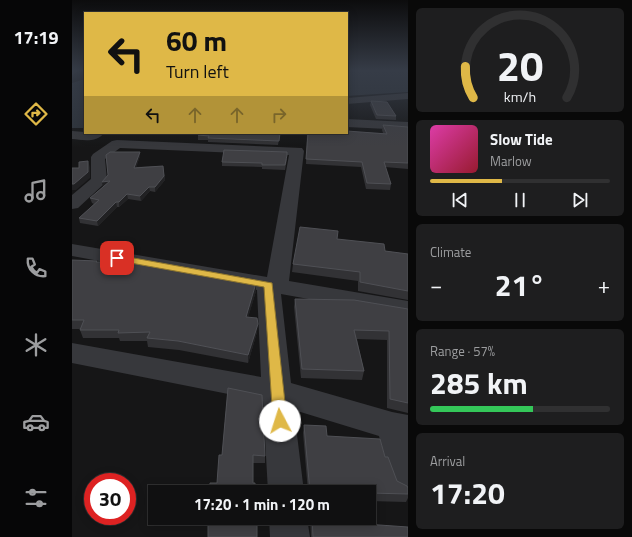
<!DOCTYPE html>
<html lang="en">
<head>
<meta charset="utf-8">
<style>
	body { margin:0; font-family:"Titillium Web",sans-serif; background:#1e1e1f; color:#f1f3f6; height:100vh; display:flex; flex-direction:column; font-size:15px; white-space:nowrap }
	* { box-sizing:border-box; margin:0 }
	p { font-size:13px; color:#9c9d9f }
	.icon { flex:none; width:22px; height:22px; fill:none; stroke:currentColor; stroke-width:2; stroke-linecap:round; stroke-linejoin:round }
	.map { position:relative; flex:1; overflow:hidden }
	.sheet { display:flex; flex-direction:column; gap:8px; padding:8px; background:#090909; width:224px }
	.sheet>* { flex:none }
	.top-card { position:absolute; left:12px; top:12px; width:264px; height:122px; border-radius:0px; box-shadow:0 2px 10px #0003,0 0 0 1px #303031; background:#dfb847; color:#111; overflow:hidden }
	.speed { position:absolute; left:12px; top:473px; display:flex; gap:8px; font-size:20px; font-weight:700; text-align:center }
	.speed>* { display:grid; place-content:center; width:52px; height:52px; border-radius:50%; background:#101011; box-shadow:0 2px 10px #0003,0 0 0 1px #303031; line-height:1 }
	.speed .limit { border:6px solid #d22; background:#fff; color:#111 }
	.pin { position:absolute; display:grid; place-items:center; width:34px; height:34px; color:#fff; margin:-17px; border-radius:8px; box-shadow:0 2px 6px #0006 }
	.me { position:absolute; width:44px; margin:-22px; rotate:355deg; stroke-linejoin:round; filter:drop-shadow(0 0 3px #0008) }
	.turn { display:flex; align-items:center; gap:14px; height:84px; padding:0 16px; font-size:18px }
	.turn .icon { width:52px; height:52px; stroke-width:2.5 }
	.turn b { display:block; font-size:28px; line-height:34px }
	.lanes { display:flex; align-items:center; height:38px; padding:0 16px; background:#0003; justify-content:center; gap:20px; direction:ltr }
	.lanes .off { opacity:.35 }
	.big { font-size:30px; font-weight:700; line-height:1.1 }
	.sheet .tile { flex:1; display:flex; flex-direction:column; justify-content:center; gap:6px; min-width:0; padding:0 14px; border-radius:6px; background:#1e1e1f }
	.sheet .dial { align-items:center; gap:0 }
	.dial svg { height:104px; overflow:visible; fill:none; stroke:#303031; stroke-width:7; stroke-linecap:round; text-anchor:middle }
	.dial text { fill:#f1f3f6; stroke:none }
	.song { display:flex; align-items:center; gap:12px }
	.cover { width:48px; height:48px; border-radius:6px; background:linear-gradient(135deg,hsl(320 70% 55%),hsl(350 70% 35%)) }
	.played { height:4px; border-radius:2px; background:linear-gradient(90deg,#dfb847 40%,#303031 40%) }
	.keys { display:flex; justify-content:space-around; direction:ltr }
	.heat { display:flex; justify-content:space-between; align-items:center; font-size:22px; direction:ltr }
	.charge { height:6px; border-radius:3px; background:linear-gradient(90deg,#34c759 57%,#303031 0) }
	.trip { position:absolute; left:76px; top:485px; width:228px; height:40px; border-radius:0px; background:#101011; box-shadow:0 2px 10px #0003,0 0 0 1px #303031; font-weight:700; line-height:40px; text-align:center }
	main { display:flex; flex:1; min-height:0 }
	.tabs { display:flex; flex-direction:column; width:72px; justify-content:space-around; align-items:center; background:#060607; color:#9c9d9f }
	.tabs .icon { width:28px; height:28px }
	.tabs .on { color:#dfb847 }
	.tabs b { font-size:18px; color:#f1f3f6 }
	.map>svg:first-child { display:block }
	.water { fill:#2d333a }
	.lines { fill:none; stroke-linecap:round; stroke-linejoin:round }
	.minor { fill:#37383c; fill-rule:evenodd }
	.wall { fill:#323235 }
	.shaded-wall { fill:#212123 }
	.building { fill:#3f3f43; stroke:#4f5055 }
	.route { fill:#dfb847; stroke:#91782e }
</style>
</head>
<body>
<main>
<nav class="tabs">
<b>17:19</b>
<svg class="icon on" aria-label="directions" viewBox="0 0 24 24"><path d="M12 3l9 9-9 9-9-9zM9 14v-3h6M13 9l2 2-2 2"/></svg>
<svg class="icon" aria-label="music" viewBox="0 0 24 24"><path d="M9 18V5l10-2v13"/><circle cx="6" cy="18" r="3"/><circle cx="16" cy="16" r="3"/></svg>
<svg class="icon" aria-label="phone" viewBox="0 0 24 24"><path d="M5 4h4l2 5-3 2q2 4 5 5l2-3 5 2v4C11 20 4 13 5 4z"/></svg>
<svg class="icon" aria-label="climate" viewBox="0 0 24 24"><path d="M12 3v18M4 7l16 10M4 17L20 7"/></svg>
<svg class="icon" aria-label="car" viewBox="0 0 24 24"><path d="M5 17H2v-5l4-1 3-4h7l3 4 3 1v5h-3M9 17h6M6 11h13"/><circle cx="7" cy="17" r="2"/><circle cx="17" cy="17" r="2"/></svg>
<svg class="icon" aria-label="filters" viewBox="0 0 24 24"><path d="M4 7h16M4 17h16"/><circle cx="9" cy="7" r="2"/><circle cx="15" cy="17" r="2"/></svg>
</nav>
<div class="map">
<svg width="336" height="537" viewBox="0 0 336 537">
	<rect width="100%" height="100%" fill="#161617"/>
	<g class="water">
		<path d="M275,71H336V92L275,96Z"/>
		<path d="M13,79V128H0V83Z"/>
	</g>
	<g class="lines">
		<g class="minor">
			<path d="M0,71H6L0,75Z"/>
			<path d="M336,93V99L275,104V98Z"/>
			<path d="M275,119L336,122V130L275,127Z"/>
			<path d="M0,131L13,132V133H32C25,143 10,140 0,139Z"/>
			<path d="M45,140L230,148L232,151L217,281L336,301V317L209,294L219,383L320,412L336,415V493L323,488L318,476L307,436L222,410L232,492H196L191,401L0,363V343L189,377L185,290L0,256V244L195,277L217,155L48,148L33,159L35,180L33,183L6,208L0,209V195L19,179V157L21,154L40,141Z"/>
			<path d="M197,518H235L238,537H198Z"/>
		</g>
	</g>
	<g class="wall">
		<path d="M299,101L324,116V120L304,119L298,105Z"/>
		<path d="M311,125L336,127V169L313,167L319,184L318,190L294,189L289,167L234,164L235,133L277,132L311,133L310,130Z"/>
		<path d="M127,133H208L206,145L136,142V140H126V135Z"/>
		<path d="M68,156L64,167L91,166L93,180L83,192L78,191L69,201L56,199L47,207H45L26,226L8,223L7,218L22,204L20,203L18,198L32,187H31L30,182Z"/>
		<path d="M215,159L213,170L190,169V167L150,166V162Z"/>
		<path d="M265,239L313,251L336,254V300L286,291V281L220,272L221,264Z"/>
		<path d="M0,260L25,261V262L59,264L184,283V291L176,317L185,332L176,363L107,350L76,347L75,341H48L47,338H11L8,330L9,329H0Z"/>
		<path d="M223,299L336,309V413L315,408V340L285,339L292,371L290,380L229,378L222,307Z"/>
		<path d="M156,388L193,456V463H181L145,483L150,455Z"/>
		<path d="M232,425L255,436L313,457L325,481L336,488V498L334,502L297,501V492H236L231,433Z"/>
		<path d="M238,518H292L293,524L336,537H239Z"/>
	</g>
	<g class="shaded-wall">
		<path d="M68,152V156L63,172L62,168Z"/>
		<path d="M16,161L18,167V178L4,190H0V184Z"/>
		<path d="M92,176L93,180L83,192V187Z"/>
		<path d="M38,181L39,186L31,187L30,182Z"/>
		<path d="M77,187L78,191L69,201L68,196Z"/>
		<path d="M55,194L56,199L47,207V202Z"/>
		<path d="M44,202L45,207L26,226L25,221Z"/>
		<path d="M184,283V291L174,325V317Z"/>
		<path d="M186,324L185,332L176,363V355Z"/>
	</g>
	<g class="building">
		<path d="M299,101L315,102L324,116L305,115Z"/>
		<path d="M311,125L336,127V163L312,162L319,184L295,183L290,162L234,159L236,133H275V131L315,134Z"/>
		<path d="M127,133H208L207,141L136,138L137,136L126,135Z"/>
		<path d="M152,150L215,152V155L213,165H190V163L150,162Z"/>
		<path d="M38,152H68L62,168L91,166L92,176L83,187H77L68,196L55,194L47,202H44L25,221L7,218L27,200L18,198L38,181L30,182L36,175L34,155Z"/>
		<path d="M16,161V172L2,184H0V168H7V162Z"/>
		<path d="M228,227L266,231L265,239L312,244L313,251L336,254V291L288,282V272L221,264Z"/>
		<path d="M0,260L25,261L24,262H58V264H77L184,283L174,317L185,318L186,324L176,355L106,341L75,338L78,332L46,333L47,330H8L12,320H0Z"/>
		<path d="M223,299L282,300L336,309V403L318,399L317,331L282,330L292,371L230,369Z"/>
		<path d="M156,388L190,395L193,456L181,455V483H183V492H137L138,483H145L147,455H150Z"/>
		<path d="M232,425L254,426L255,436L308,439L313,457H316L325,481L335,486L336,488V494L297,493V492H238Z"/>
		<rect x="136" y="518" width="49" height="19"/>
		<path d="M240,518H292L293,524L336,527V537H241Z"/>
	</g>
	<linearGradient id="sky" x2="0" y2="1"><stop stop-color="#0c0c0d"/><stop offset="0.48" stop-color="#363c47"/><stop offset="1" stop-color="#363c47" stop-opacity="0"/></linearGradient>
	<rect width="336" height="147" fill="url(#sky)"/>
	<path class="route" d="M45,255L200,283L215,421L213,425L208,426L203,425L201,421L192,287L42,260L41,258L42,256Z"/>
</svg>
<div class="speed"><div class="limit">30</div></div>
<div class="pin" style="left:45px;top:258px;background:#d93025"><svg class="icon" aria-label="arrive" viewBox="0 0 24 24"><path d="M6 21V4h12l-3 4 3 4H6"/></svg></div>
<svg class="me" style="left:208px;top:421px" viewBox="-20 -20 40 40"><circle r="19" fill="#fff"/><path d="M0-13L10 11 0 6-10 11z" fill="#dfb847"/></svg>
<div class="trip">17:20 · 1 min · 120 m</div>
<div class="top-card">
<div class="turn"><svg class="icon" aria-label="left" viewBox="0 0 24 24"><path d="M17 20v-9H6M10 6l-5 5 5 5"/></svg><div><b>60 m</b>Turn left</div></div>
<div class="lanes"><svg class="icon" aria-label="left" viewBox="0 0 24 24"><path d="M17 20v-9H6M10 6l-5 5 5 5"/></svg><svg class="icon off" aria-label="ahead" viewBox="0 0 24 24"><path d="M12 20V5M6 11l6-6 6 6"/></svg><svg class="icon off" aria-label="ahead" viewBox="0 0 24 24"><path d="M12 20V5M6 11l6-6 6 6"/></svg><svg class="icon off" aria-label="right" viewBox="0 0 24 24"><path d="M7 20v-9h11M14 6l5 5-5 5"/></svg></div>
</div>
</div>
<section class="sheet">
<div class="tile dial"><svg viewBox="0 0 100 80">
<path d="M14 69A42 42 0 1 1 86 69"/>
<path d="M14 69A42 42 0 0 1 8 45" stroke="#dfb847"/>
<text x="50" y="56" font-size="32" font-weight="700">20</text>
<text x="50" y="72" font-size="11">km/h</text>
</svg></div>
<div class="tile">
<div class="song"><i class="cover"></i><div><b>Slow Tide</b><p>Marlow</p></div></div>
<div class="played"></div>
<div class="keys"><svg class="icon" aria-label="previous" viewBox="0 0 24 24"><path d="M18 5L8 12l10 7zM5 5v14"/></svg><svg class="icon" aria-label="pause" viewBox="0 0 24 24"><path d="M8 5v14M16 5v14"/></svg><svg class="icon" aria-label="next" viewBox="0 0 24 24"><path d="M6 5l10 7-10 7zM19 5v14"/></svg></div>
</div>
<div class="tile"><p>Climate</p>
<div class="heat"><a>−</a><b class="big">21°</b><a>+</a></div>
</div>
<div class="tile"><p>Range · 57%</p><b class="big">285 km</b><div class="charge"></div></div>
<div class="tile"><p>Arrival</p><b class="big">17:20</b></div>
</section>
</main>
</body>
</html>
